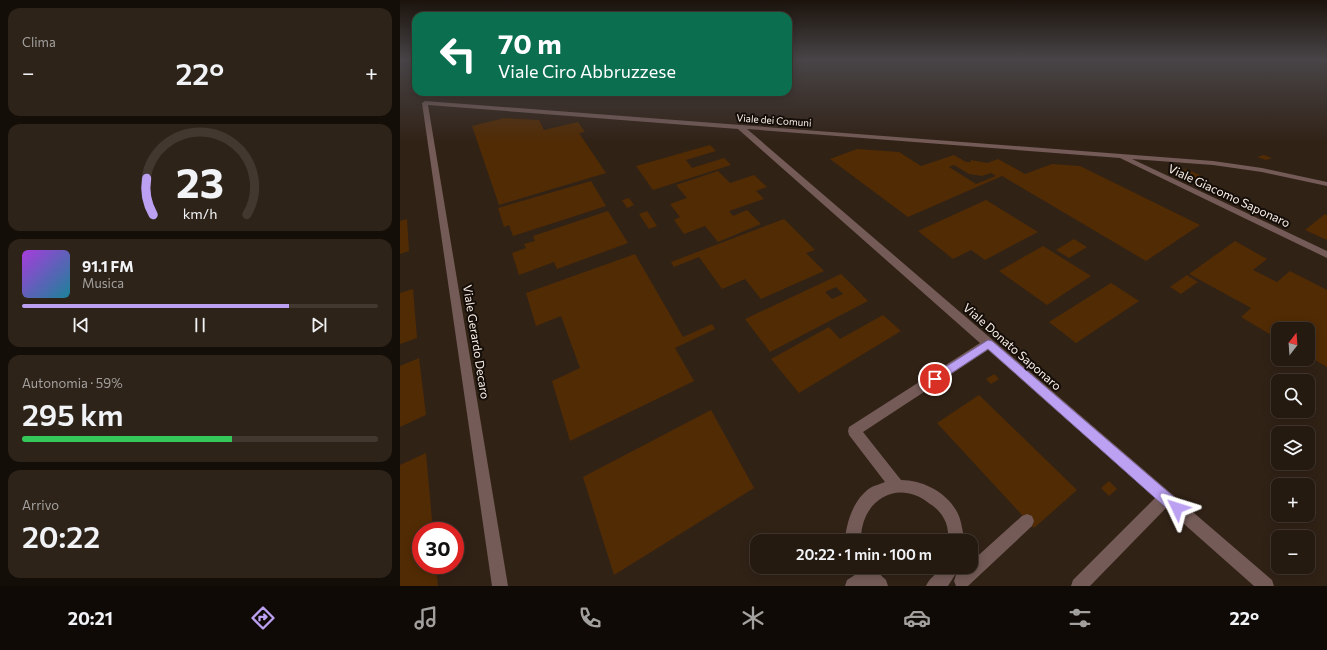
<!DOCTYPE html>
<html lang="it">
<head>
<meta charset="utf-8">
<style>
	body { margin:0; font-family:Commissioner,sans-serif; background:#2d2319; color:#f1f3f6; height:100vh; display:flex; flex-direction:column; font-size:15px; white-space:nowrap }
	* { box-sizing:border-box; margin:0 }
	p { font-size:13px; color:#a3a19f }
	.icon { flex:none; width:22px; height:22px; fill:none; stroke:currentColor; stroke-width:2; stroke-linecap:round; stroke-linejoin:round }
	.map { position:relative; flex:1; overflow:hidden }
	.sheet { display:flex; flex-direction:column; gap:8px; padding:8px; background:#140e09; width:400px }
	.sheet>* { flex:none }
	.hud { position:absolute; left:12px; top:12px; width:380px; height:84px; border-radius:12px; box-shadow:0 2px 10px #0003,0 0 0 1px #423830; background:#0b6e4f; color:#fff; overflow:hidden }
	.needle { width:26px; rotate:17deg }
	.tools { position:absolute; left:871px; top:322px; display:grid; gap:8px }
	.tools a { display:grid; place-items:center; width:44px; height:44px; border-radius:8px; background:#251a10; box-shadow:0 2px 10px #0003,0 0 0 1px #423830; font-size:20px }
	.speed { position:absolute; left:12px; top:522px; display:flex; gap:8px; font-size:20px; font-weight:700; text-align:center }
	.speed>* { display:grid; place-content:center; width:52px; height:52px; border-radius:50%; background:#251a10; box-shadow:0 2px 10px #0003,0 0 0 1px #423830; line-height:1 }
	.speed .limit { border:6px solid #d22; background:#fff; color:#111 }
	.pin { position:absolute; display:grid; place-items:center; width:34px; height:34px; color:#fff; margin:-17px; border:2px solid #fff; border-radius:50%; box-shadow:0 1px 4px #0007 }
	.me { position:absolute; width:44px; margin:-22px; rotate:311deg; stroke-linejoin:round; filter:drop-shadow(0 0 3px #0008) }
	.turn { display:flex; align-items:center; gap:14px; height:84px; padding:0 20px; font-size:18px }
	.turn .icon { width:52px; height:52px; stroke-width:2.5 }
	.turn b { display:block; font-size:28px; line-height:34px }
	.big { font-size:30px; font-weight:600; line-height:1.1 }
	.sheet .tile { flex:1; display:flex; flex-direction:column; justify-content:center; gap:6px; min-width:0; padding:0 14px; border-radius:12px; background:#2d2319 }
	.sheet .dial { align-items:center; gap:0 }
	.dial svg { height:104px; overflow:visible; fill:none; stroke:#423830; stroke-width:7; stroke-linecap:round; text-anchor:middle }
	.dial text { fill:#f1f3f6; stroke:none }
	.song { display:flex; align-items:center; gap:12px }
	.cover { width:48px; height:48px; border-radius:6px; background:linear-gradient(135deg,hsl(280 70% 55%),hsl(190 70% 35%)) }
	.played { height:4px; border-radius:2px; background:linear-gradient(90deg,#bca0f2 75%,#423830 75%) }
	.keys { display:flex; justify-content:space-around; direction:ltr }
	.heat { display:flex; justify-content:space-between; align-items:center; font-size:22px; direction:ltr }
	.charge { height:6px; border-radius:3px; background:linear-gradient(90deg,#34c759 59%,#423830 0) }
	.trip { position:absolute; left:350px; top:534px; width:228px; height:40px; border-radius:12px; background:#251a10; box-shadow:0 2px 10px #0003,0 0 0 1px #423830; font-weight:600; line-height:40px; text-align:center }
	.tabs { display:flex; height:64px; justify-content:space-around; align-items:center; background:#0f0a06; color:#a3a19f }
	.tabs .icon { width:28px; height:28px }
	.tabs .selected { color:#bca0f2 }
	.tabs b { font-size:18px; color:#f1f3f6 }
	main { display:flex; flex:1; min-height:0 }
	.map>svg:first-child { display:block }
	.building { fill:#512b04; fill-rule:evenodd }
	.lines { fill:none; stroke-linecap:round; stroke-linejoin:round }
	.minor { fill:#745b57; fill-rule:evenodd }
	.route { fill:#bca0f2; stroke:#7a689d }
	.labels { text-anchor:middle; stroke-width:4; stroke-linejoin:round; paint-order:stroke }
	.far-street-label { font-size:10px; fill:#faf0e8; stroke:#140d08 }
	.street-label { font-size:12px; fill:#faf0e8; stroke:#140d08 }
</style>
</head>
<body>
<main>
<section class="sheet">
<div class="tile"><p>Clima</p>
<div class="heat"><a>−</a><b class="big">22°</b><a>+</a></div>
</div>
<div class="tile dial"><svg viewBox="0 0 100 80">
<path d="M14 69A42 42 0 1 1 86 69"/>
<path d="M14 69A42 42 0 0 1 9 41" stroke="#bca0f2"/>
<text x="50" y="56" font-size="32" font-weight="700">23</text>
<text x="50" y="72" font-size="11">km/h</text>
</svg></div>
<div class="tile">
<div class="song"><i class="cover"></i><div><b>91.1 FM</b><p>Musica</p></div></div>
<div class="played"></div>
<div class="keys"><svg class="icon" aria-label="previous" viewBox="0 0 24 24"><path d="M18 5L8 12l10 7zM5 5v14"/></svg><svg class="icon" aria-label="pause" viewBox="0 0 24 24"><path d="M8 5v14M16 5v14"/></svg><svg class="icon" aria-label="next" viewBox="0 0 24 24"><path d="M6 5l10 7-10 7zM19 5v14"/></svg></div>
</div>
<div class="tile"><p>Autonomia · 59%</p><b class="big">295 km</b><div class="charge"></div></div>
<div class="tile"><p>Arrivo</p><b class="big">20:22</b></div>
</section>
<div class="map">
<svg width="927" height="586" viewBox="0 0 927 586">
	<rect width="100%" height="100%" fill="#312216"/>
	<g class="building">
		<path d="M104,118L139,120L144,130L178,122L185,132L179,133L206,173L99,205L72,126Z"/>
		<path d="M310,145L316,151L286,160L292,168L324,158L331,165L253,190L236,166Z"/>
		<path d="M457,149L499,152L521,166L554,155L566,162H571V160L587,163L598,159L625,174L652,164L680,166L800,225L746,261L602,176L508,217L430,159ZM554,165L569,174L582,176L591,173L596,176L576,184L549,167Z"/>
		<path d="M864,155L872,158L866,160L857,157Z"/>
		<path d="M775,169L781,171L786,169L802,176L791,182L769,172Z"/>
		<path d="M318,171L330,183L354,175L367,187L356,191L364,199L329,211L333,216L347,210L361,224L318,242L305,226L284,234L274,220L280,217L270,204L287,198L276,185Z"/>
		<path d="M191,181L206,206L113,236L109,225L104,227L98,208Z"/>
		<path d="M229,198L234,205L227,208L222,200Z"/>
		<path d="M586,200L638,232L585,260L571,250L553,259L518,231Z"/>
		<path d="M208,211L228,243L157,269L154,262L119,275L112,253L126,248L124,244L135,241L133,236Z"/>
		<path d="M247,211L257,226L249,229L239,214Z"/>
		<path d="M925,214L927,215V240L905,230Z"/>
		<path d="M7,219L9,251L0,254V221Z"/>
		<path d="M384,219L415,250L406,253L424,271L361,299L345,279L322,289L299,257L274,267L271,262Z"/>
		<path d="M674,239L687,247L669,258L656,250Z"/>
		<path d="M835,241L867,259L853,270L877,282L890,271L927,290V367L908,356V329H878V339L841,317L851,308L789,274Z"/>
		<path d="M643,246L691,276L647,305L599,271Z"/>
		<path d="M235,254L283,337L312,324L315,329L275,348L294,381L170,441L152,381L180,368L161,316L136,326L126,293Z"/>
		<path d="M441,274L468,301L370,352L345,319ZM436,287L443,294L432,299L425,292Z"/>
		<path d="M787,275L798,282L781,294L770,287Z"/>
		<path d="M711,283L739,301L676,343L649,322Z"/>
		<path d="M13,289L17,338L0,344V293Z"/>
		<path d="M483,315L501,331L399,393L371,359L429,327L440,339Z"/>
		<path d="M19,358L26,415L0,427V366Z"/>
		<path d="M594,374L599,379L591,384L586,379Z"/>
		<path d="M579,395L677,490L634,528L537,423Z"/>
		<path d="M311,410L354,488L214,575L183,477Z"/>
		<path d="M26,453L33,531H21V565H36L38,586H0V465Z"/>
		<path d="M709,481L717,489L709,496L701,488Z"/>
	</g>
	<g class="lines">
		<g class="minor">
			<path d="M25,101L813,161L862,168L927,182V186L862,172L813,165L732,159L927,251V258L720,158L347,129L872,580L874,586H854L766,508L690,586H671L673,580L755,498L588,350L463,432L501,480C525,480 552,495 560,519C562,526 563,534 565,541H549C548,535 548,528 546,523C543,515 537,508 530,504C497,477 460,501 461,541H445C446,522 454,499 470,488C475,485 481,484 485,482L449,435L448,431L449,427L580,343L338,129L28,105L108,586H92L22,103Z"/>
			<path d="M627,514L632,516L634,521L632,526L568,586H556L554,581L556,575L566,567H571V562L622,516Z"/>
			<path d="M455,567H472L486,580L488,586H445L447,580L458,573Z"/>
			<path d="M542,567H560L548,586H526C529,578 537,574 542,567Z"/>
		</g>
	</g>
	<linearGradient id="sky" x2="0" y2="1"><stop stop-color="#1b130c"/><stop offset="0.42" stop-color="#484447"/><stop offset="1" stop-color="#484447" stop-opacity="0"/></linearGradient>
	<rect width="927" height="142" fill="url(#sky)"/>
	<path class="route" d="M588,340L592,341L781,503L783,508L781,513L777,515L772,513L588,349L538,382L535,383L531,382L529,379L531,376Z"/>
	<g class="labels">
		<g class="far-street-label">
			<text transform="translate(374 120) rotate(4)" y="4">Viale dei Comuni</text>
		</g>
		<g class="street-label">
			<text transform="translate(829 196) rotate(25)" y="4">Viale Giacomo Saponaro</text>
			<text transform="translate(76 342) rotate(81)" y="4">Viale Gerardo Decaro</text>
			<text transform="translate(612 347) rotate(41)" y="4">Viale Donato Saponaro</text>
		</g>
	</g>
</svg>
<div class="tools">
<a><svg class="needle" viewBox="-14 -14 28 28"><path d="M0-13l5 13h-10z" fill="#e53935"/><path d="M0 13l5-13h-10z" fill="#a3a19f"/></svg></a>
<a><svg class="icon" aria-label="search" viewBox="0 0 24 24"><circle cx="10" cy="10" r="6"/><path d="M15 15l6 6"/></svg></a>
<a><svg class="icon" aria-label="layers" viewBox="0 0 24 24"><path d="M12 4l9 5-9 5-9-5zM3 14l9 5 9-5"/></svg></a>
<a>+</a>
<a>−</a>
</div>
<div class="speed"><div class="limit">30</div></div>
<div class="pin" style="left:535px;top:379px;background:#d93025"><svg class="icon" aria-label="arrive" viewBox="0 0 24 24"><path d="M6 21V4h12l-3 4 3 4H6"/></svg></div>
<svg class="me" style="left:777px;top:508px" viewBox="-20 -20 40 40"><path d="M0-17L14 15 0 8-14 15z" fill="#bca0f2" stroke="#fff" stroke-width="4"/></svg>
<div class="trip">20:22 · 1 min · 100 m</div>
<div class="hud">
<div class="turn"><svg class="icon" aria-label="left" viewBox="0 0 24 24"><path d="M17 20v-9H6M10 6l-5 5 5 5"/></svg><div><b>70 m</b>Viale Ciro Abbruzzese</div></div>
</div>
</div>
</main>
<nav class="tabs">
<b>20:21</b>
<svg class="icon selected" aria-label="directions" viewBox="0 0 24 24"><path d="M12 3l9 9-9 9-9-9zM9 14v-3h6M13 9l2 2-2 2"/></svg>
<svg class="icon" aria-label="music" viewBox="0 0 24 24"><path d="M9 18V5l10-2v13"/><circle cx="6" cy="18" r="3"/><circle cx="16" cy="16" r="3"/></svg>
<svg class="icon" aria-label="phone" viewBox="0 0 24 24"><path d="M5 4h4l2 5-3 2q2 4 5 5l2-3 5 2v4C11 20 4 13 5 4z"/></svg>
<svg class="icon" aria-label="climate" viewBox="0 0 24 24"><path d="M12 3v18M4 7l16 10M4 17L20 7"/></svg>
<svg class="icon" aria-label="car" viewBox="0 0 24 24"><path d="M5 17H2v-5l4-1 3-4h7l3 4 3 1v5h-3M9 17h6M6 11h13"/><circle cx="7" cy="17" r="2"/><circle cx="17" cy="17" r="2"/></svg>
<svg class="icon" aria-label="filters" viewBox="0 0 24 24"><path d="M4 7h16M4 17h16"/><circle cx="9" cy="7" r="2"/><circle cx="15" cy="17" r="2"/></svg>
<b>22°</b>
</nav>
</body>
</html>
